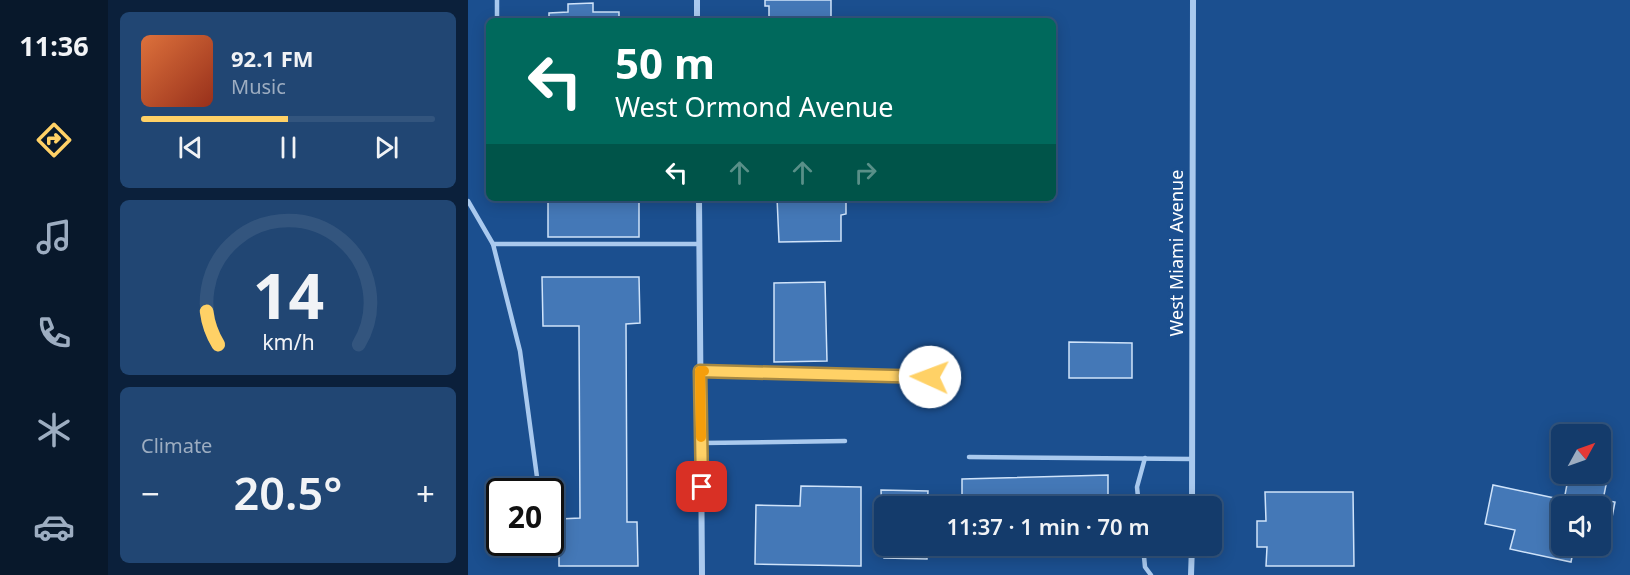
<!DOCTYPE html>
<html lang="en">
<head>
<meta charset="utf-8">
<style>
	body { margin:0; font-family:"Noto Sans",sans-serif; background:#214673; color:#f1f3f6; height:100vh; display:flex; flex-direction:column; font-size:22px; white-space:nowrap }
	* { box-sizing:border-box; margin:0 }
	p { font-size:20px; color:#9dadc1 }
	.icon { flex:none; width:33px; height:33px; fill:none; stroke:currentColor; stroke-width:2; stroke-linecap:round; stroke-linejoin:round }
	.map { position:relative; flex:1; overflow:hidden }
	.side { display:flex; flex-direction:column; gap:12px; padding:12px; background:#0b203b; width:360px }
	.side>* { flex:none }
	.hud { position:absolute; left:18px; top:18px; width:570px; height:183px; border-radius:9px; box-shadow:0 3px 15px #0003,0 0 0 2px #33557e; background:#00695c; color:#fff; overflow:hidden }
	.needle { width:39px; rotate:50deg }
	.buttons { position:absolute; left:1083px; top:424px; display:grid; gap:12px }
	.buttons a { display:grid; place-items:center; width:60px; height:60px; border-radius:9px; background:#143b6b; box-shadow:0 3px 15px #0003,0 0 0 2px #33557e; font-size:30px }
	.speed { position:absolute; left:18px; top:478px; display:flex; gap:12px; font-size:30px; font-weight:700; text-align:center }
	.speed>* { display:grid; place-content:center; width:78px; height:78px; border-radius:50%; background:#143b6b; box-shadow:0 3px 15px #0003,0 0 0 2px #33557e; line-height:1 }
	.speed .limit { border:3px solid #111; border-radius:9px; background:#fff; color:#111 }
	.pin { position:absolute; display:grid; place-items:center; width:51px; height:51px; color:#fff; margin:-26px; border-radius:12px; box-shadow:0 3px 9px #0006 }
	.me { position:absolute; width:66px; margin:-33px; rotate:272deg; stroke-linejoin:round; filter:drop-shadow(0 0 4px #0008) }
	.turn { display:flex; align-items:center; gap:21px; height:126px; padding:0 30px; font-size:27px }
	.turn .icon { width:78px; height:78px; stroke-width:2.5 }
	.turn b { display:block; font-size:42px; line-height:51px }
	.lanes { display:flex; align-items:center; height:57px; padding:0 30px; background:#0003; justify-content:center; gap:30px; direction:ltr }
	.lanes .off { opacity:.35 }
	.big { font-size:45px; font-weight:600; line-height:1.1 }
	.side .card { flex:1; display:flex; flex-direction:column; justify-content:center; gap:9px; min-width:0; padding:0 21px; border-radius:9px; background:#214673 }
	.side .dial { align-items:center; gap:0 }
	.dial svg { height:156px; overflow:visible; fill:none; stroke:#33557e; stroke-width:7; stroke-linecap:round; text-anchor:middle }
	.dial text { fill:#f1f3f6; stroke:none }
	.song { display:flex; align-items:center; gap:18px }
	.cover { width:72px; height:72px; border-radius:9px; background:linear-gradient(135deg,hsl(20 70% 55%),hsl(10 70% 35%)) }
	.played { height:6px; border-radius:3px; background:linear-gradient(90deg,#ffd166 50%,#33557e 50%) }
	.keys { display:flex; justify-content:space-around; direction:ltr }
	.heat { display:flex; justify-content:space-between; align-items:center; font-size:33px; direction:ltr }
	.trip { position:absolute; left:406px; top:496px; width:348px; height:60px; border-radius:9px; background:#143b6b; box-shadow:0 3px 15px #0003,0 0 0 2px #33557e; font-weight:600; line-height:60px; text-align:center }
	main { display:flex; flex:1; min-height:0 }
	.dock { display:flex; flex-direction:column; width:108px; justify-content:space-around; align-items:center; background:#08182b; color:#9dadc1 }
	.dock .icon { width:42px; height:42px }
	.dock .on { color:#ffd166 }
	.dock b { font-size:27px; color:#f1f3f6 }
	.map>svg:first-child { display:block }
	.building { fill:#4478b7; stroke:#cfe3fa; stroke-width:1.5; fill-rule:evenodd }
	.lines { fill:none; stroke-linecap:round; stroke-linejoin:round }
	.lane { stroke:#a9c9ee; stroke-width:4.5 }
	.street { stroke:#a9c9ee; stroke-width:6 }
	.route-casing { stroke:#a68842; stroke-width:15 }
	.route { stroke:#ffd166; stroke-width:10 }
	.slow { stroke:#f59e0b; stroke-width:10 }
	.labels { text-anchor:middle; stroke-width:6; stroke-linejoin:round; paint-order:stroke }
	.street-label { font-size:18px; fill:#fff; stroke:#1b4f8f }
</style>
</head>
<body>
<main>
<nav class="dock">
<b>11:36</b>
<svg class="icon on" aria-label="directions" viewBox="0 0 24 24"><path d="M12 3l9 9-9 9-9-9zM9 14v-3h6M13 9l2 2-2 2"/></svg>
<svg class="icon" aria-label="music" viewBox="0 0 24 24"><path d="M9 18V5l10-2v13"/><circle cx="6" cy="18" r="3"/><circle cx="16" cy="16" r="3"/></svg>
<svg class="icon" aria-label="phone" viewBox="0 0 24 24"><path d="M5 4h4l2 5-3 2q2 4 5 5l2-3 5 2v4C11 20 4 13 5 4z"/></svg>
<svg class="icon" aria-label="climate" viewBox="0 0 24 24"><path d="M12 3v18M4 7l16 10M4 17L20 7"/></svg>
<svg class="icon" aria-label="car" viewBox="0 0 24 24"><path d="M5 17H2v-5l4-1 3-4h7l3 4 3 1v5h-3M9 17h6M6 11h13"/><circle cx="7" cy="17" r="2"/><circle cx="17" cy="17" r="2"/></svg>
</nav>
<section class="side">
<div class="card">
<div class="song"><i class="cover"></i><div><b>92.1 FM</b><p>Music</p></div></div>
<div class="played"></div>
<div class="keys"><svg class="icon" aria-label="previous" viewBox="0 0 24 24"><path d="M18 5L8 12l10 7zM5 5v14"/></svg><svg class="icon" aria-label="pause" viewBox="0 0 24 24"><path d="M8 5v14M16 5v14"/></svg><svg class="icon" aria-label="next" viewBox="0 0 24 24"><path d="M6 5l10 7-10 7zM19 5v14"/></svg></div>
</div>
<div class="card dial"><svg viewBox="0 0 100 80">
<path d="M14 69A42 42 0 1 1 86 69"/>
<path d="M14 69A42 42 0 0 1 8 52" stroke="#ffd166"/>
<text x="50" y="56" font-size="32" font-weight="700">14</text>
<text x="50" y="72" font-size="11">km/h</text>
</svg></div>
<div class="card"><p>Climate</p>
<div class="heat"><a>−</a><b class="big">20.5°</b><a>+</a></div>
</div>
</section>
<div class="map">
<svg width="1162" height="575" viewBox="0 0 1162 575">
	<rect width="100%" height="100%" fill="#1b4f8f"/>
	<g class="building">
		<path d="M297,0H363V19L301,18V6H297Z"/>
		<path d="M125,3V12H151V21H81V13L100,12V4Z"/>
		<rect x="80" y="198" width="91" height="39"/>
		<path d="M309,198H378V214L373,215V241L311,242Z"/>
		<path d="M74,277H171L172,323L158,324L159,522H169L170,566H91V519L112,518L111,326H75Z"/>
		<path d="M357,282L359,361L306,362V283Z"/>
		<path d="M601,342L664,343V378H601Z"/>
		<path d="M1132,453L1144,455L1135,500L1147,502L1137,553L1106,547L1103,562L1042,549L1047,530L1017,524L1025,485L1096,500L1101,474H1132ZM1094,507H1132V546H1094Z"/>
		<path d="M640,475V507H494V479Z"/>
		<path d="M333,486L393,487V566L287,564L288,505L332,506Z"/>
		<path d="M413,490L460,491L459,507H417V546H459V559L416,558Z"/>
		<path d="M797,492H885L886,566H798L799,547H789V521H798Z"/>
		<path d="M494,546H641L642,555L494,550Z"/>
	</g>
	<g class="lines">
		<g class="lane">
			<path d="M29,21V0"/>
			<path d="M0,201L25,244"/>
			<path d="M233,371L462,377"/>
			<path d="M234,443L377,441"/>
			<path d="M501,457L724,459"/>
			<path d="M71,492L52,351L25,244H231"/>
			<path d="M671,507L669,487L677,458"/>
			<path d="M675,546L677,567L683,575"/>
		</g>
		<g class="street">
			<path d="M229,0V21"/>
			<path d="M231,198L234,575"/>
			<path d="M724,507L725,0"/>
			<path d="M723,575L724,546"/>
		</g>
	</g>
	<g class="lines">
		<g class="route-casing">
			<path id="route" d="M234,487L232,371L462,377"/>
		</g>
		<use href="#route" class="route"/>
		<path class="slow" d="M233,437L232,371H236"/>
	</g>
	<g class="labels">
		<g class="street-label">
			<text transform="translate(709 253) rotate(-90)" y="6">West Miami Avenue</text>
		</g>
	</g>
</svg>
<div class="buttons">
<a><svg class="needle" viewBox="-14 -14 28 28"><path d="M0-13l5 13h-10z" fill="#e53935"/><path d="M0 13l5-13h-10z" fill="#9dadc1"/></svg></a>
<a><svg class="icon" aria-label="sound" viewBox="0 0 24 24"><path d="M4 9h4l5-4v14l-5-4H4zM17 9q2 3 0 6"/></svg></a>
</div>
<div class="speed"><div class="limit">20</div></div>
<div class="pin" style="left:234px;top:487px;background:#d93025"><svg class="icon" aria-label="arrive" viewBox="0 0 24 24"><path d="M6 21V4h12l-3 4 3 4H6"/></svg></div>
<svg class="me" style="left:462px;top:377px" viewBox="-20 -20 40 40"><circle r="19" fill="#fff"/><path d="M0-13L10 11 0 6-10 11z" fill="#ffd166"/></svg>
<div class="trip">11:37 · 1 min · 70 m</div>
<div class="hud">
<div class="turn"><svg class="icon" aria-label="left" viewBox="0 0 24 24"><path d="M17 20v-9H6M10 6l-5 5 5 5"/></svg><div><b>50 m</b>West Ormond Avenue</div></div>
<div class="lanes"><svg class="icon" aria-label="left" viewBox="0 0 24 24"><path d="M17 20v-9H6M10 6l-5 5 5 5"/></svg><svg class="icon off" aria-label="ahead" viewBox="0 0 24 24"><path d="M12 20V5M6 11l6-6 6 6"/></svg><svg class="icon off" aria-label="ahead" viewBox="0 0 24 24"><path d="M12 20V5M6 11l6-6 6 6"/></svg><svg class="icon off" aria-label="right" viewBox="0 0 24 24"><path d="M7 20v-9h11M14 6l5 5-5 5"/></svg></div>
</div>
</div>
</main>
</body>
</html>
